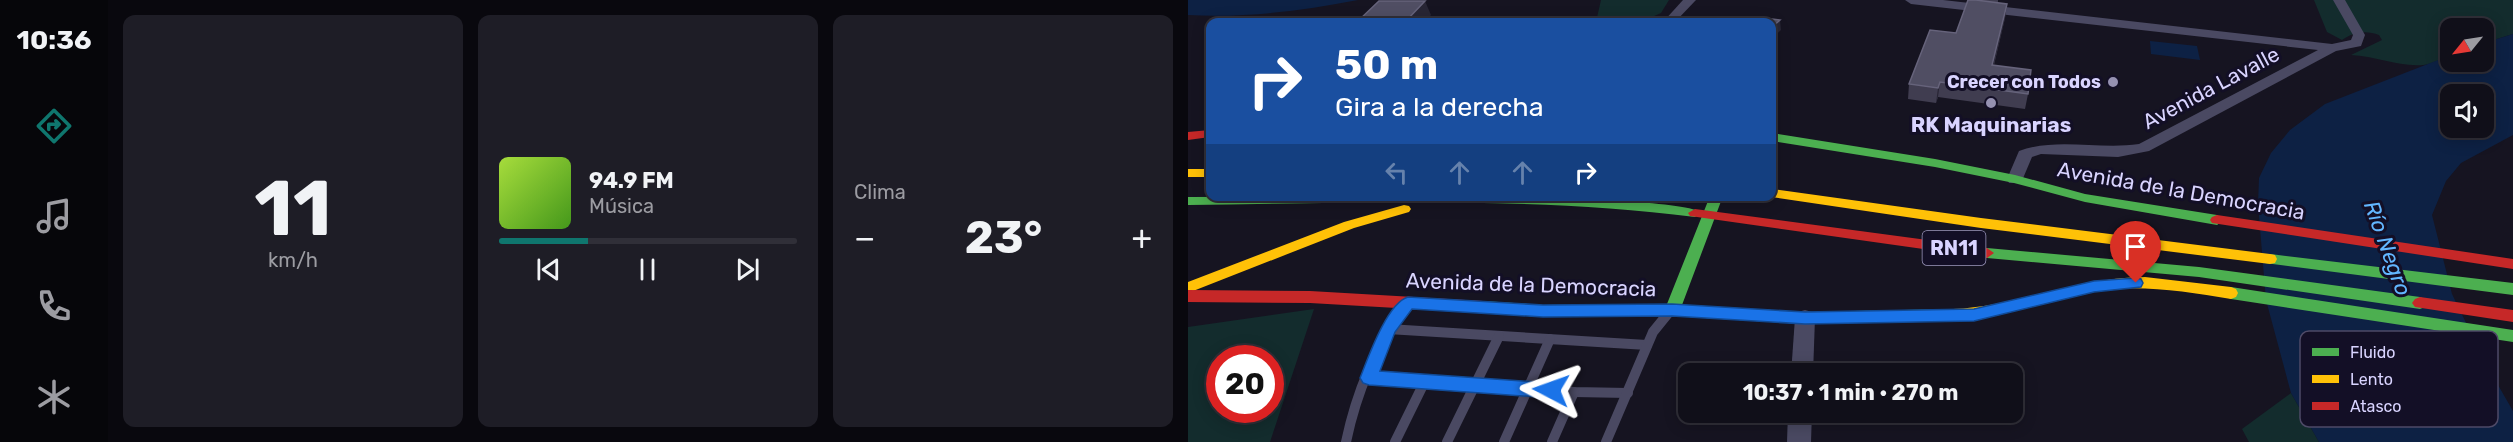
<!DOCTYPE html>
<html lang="es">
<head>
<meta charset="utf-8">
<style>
	body { margin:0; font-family:Rubik,sans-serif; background:#1e1d26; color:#f1f3f6; height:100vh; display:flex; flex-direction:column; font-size:22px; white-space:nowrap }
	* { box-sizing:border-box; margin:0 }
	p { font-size:20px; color:#9c9ca2 }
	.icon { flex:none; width:33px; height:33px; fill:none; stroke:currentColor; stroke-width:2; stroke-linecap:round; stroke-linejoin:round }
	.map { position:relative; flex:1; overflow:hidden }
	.drawer { display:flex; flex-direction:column; gap:15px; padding:15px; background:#09080e; width:1080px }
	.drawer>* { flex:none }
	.top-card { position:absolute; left:18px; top:18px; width:570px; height:183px; border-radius:12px; box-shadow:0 3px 15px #0003,0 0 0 2px #302f38; background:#1a4fa0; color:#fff; overflow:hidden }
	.needle { width:39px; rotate:240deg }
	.buttons { position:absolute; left:1252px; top:18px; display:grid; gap:12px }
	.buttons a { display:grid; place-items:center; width:54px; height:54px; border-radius:12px; background:#100f19; box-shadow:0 3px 15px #0003,0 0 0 2px #302f38; font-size:30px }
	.speed { position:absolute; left:18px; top:345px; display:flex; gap:12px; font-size:30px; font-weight:700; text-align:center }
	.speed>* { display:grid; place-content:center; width:78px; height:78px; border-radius:50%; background:#100f19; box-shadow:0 3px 15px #0003,0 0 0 2px #302f38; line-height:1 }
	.speed .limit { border:9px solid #d22; background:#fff; color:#111 }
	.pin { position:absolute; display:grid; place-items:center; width:51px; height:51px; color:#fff; margin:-62px -26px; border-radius:50% 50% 50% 0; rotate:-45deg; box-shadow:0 0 6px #0007 }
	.pin .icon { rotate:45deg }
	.me { position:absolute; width:66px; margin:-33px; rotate:274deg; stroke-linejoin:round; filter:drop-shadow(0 0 4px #0008) }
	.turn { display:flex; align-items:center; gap:21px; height:126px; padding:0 30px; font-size:27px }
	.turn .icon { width:78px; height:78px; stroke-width:2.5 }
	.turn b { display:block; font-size:42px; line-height:51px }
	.lanes { display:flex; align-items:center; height:57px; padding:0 30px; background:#0003; justify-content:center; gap:30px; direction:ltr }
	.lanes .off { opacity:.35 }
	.big { font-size:45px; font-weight:700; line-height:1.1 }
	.drawer .tile { flex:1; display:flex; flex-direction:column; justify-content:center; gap:9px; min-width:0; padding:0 21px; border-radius:12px; background:#1e1d26 }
	.drawer .dial { align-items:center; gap:0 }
	.dial b { font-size:78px; line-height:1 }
	.song { display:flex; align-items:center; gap:18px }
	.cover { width:72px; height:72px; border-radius:9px; background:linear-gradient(135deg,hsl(80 70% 55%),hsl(100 70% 35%)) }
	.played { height:6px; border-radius:3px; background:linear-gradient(90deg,#0f766e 30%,#302f38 30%) }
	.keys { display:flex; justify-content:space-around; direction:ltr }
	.heat { display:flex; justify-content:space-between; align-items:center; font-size:33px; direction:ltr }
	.drawer .tiles { flex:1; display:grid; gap:15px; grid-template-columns:repeat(3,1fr) }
	.trip { position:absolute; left:490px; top:363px; width:345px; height:60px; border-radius:12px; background:#100f19; box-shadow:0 3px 15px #0003,0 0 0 2px #302f38; font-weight:700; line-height:60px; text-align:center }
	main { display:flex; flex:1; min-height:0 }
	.tab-bar { display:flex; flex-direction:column; width:108px; justify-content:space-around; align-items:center; background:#06060a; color:#9c9ca2 }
	.tab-bar .icon { width:42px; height:42px }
	.tab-bar .selected { color:#0f766e }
	.tab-bar b { font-size:27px; color:#f1f3f6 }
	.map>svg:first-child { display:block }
	.green { fill:#132c2d; fill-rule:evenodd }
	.water { fill:#0d2144; fill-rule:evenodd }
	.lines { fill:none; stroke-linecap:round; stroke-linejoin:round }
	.lane { stroke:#4a4962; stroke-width:10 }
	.street { fill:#4a4962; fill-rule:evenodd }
	.fast { fill:#4caf50; fill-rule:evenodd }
	.slow { fill:#ffc107; fill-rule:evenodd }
	.jam { fill:#c62828; fill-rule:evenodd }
	.wall { fill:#403d50 }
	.shaded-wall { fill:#282635 }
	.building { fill:#504e63; stroke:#66637b; stroke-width:1.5 }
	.route { fill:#1a73e8; stroke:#114b97; stroke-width:1.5 }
	.poi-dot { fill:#9591b1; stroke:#130f26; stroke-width:2 }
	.labels { text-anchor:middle; stroke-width:6; stroke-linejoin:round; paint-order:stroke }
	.far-poi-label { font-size:18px; font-weight:bold; fill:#d9d4ff; stroke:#130f26; text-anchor:end }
	.shield { fill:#130f26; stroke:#9e99be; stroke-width:1.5 }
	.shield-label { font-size:20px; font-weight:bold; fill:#d9d4ff }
	.street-label { font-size:21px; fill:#d9d4ff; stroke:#130f26 }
	.poi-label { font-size:21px; font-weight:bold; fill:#d9d4ff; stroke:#130f26 }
	.water-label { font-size:22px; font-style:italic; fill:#62b6ff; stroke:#130f26 }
	.key { fill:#130f26; stroke:#4e4a67; stroke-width:1.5 }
	.key-label { font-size:16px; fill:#d9d4ff }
</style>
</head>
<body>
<main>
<nav class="tab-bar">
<b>10:36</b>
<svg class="icon selected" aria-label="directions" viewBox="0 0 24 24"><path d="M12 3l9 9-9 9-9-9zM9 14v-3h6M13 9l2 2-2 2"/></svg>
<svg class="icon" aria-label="music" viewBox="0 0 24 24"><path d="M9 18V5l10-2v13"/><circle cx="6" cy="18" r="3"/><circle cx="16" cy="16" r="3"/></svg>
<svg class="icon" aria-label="phone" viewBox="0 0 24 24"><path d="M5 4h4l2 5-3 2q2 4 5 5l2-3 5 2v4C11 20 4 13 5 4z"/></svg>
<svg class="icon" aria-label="climate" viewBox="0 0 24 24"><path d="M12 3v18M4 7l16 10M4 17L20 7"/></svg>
</nav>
<section class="drawer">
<div class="tiles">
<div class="tile dial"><b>11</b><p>km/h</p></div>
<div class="tile">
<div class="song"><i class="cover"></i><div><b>94.9 FM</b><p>Música</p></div></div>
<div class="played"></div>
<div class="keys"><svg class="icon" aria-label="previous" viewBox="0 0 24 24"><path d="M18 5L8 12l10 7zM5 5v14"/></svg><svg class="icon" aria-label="pause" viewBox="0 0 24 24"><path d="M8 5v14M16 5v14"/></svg><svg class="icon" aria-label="next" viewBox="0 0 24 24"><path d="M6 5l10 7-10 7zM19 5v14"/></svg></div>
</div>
<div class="tile"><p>Clima</p>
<div class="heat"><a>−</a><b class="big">23°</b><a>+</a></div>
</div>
</div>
</section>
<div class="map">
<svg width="1325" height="442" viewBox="0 0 1325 442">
	<rect width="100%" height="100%" fill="#161421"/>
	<g class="green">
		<path d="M413,0H481L473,13L453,22H408Z"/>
		<path d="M1126,0H1325V34L1296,43V28H1263V55C1255,58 1244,64 1235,65C1211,67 1188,56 1163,55L1194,40L1191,35C1178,30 1165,32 1154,40L1139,32Z"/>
		<path d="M126,309L82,442H0V327ZM82,358V410H32V358Z"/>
		<path d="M1103,393L1131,442H1061L1054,429Z"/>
	</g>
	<g class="water">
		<path d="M0,0H170C113,11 58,18 0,15Z"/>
		<path d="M1325,34V135L1273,163L1258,181L1244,215L1264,294L1299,366L1325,411V442H1131L1103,393L1078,300L1070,204L1071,178L1083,153L1102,130L1137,104L1263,55V62H1296V43ZM1263,94H1296V128H1263Z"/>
		<path d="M962,41L1009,46L1012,60L963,54Z"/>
	</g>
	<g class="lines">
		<g class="lane">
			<path d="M200,329L459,345"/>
			<path d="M181,377L386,392L440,393"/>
			<path d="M158,442C168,394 188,344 218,305"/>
			<path d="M207,442L237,381"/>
			<path d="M259,442L311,336"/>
			<path d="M316,442L362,339"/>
			<path d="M364,442L386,392"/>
			<path d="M418,442L465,332L482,311"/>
		</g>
		<g class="street">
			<path d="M495,0H508L487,22H475Z"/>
			<path d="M717,0H755L1144,44L1163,40L1165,35L1145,0H1157L1177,35L1173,46L1148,51L961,151L930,157L853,154L844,157L833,183H821L819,179L831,151C869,137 911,150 951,144L1130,50L723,4Z"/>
			<path d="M617,310L624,312L627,318L625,374H603L607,318L610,312Z"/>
			<path d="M600,412H624L623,442H599Z"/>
		</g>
		<g class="fast">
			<path d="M584,133L747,159L827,175L897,194L1029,215L1036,220L1029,225L897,202L826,183L747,167L584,141Z"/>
			<path d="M324,196C351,198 502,200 514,213L507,217C339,196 169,203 0,205V197Z"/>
			<path d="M522,196H535L494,305L617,312L765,309L770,311L773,315L770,319L765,321L617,324L484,316L355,317L295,313L290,311L287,307L290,303L295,301L355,305L479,304Z"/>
			<path d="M799,248L1011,267L1232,297L1237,299L1240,303L1237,307L1232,309L1011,277L799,258L792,253Z"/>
			<path d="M1082,254L1325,283V295L1077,263L1075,259L1077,255Z"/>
			<path d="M1043,287L1325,330V342L1043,299L1038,297L1036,293L1038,289Z"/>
		</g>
		<g class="slow">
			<rect x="0" y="169" width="22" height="8"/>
			<path d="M584,189L793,218L1082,254L1087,255L1089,259L1087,263L1082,264L793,228L584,197L582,196H584Z"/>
			<path d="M216,205L221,206L223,209L221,212L166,228L0,293V282L156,222Z"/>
			<path d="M957,277L1043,287L1048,289L1050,293L1048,297L1043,299C997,291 951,284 905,291C858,300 814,318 765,321L760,319L757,315L760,311L765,309C831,306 890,277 957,277Z"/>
		</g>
		<g class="jam">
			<path d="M22,130V137L0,140V132Z"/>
			<path d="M507,209L799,248L806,253L799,258L502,216L500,213Z"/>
			<path d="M1029,215L1325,259V269L1024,223L1022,220L1024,217Z"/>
			<path d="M0,290L122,291L295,301L300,303L303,307L300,311L295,313L122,303L0,302Z"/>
			<path d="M1232,297L1325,310V322L1227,307L1224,303L1227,299Z"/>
		</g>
	</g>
	<path class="wall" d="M780,0H810V3L819,4L817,18L806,65L840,94L837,109L750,97L748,103L720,99L721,84L768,33Z"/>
	<g class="shaded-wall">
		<path d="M237,1L243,15L236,22H217Z"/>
		<path d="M819,4L817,18L802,80L804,65Z"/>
		<path d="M592,20L593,30L584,38V27Z"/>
		<path d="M752,82L750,97L748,103L750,88Z"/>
	</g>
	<g class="building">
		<path d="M780,0H788L819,4L804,65L843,70L840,94L752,82L750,88L721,84L742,30L768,33Z"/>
		<path d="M191,1H237L217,22H169Z"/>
		<path d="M568,17L592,20L584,27V22H564Z"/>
	</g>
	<path class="route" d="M948,278L953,279L955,283L953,287L906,292L786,321L617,324L484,316L355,317L224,309L207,332L192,371L363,383L369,385L372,390L369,395L363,398L181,385L175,383L172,378C180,358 199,303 220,297L355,305L484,304L617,312L786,309L906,281Z"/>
	<g class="poi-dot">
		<circle cx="925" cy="82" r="6"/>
		<circle cx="803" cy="103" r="6"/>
	</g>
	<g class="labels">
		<g class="far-poi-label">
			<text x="913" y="88">Crecer con Todos</text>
		</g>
		<rect class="shield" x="734.5" y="231" width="63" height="34" rx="4.5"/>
		<g class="shield-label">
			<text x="766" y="255">RN11</text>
		</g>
		<g class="street-label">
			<text transform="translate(1023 88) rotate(-28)" y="7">Avenida Lavalle</text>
			<text transform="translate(993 191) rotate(10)" y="7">Avenida de la Democracia</text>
			<text transform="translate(343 285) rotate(2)" y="7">Avenida de la Democracia</text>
		</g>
		<g class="poi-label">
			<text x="803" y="132">RK Maquinarias</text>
		</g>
		<g class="water-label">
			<text transform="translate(1200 248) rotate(70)" y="8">Río Negro</text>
		</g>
	</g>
	<rect x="1112" y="331" width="198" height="96" rx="9" class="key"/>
	<rect x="1124" y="348" width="27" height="8" fill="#4caf50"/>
	<rect x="1124" y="375" width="27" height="8" fill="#ffc107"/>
	<rect x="1124" y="402" width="27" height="8" fill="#c62828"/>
	<g class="key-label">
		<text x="1162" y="358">Fluido</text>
		<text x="1162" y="385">Lento</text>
		<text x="1162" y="412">Atasco</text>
	</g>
</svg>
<div class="buttons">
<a><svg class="needle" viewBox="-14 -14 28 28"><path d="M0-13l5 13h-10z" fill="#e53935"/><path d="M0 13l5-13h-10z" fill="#9c9ca2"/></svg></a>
<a><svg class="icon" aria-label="sound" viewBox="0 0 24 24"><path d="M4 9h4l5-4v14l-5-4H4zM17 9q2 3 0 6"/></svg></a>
</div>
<div class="speed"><div class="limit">20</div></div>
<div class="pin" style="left:948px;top:283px;background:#d93025"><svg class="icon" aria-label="arrive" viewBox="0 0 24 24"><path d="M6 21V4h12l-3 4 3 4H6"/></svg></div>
<svg class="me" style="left:363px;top:390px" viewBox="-20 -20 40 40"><path d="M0-17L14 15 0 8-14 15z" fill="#1a73e8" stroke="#fff" stroke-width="4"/></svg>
<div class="trip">10:37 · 1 min · 270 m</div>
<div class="top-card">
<div class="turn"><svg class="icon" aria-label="right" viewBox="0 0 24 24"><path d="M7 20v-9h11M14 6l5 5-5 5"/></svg><div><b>50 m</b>Gira a la derecha</div></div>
<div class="lanes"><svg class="icon off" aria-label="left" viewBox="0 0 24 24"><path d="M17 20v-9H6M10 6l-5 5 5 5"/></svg><svg class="icon off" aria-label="ahead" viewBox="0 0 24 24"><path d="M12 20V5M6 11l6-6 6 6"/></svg><svg class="icon off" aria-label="ahead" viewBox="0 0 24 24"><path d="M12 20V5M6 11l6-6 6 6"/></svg><svg class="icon" aria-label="right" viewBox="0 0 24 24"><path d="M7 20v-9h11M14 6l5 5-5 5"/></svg></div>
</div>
</div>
</main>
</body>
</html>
